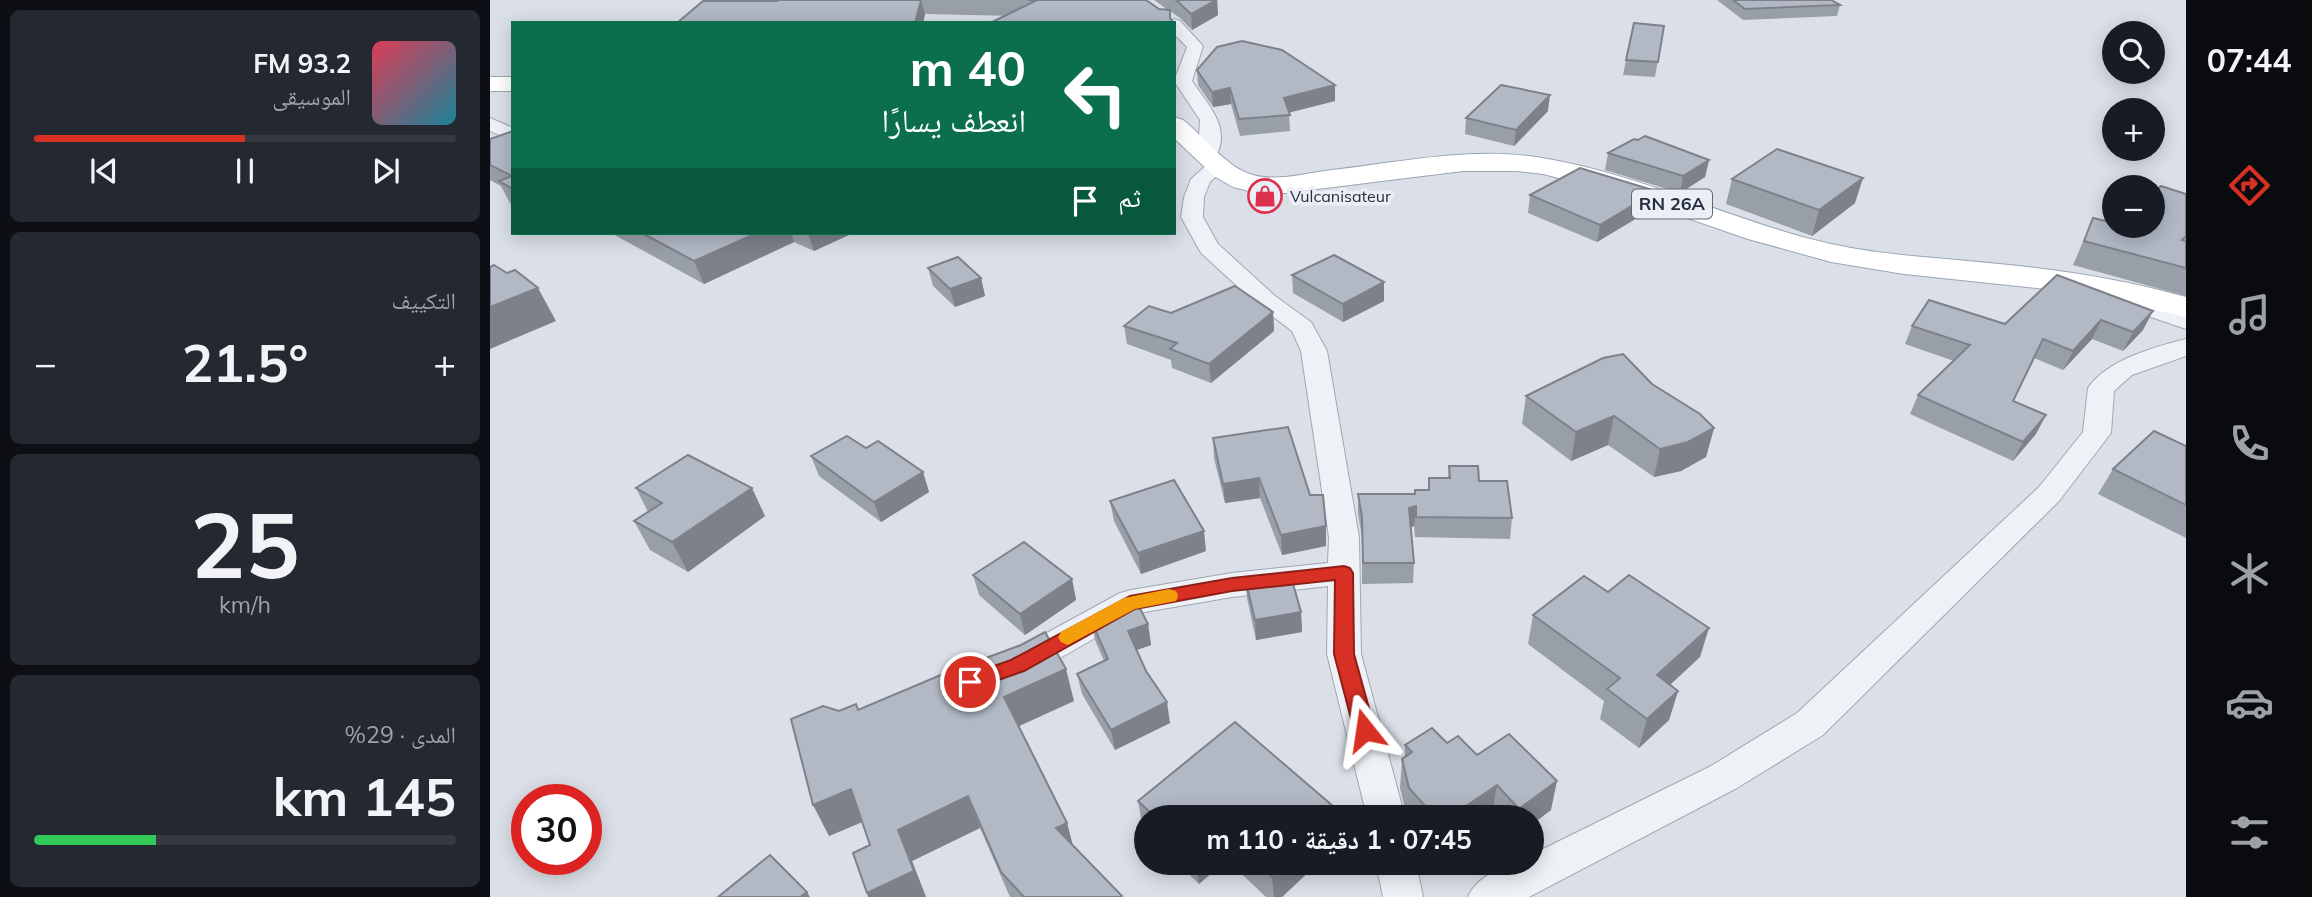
<!DOCTYPE html>
<html lang="ar">
<head>
<meta charset="utf-8">
<style>
	body { margin:0; font-family:Mulish,"Noto Naskh Arabic",sans-serif; background:#242831; color:#f1f3f6; direction:rtl; height:100vh; display:flex; flex-direction:column; font-size:26px; white-space:nowrap }
	* { box-sizing:border-box; margin:0 }
	p { font-size:23px; color:#9ea1a6 }
	.icon { flex:none; width:38px; height:38px; fill:none; stroke:currentColor; stroke-width:2; stroke-linecap:round; stroke-linejoin:round }
	.map { position:relative; flex:1; overflow:hidden; direction:ltr }
	.drawer { display:flex; flex-direction:column; gap:10px; padding:10px; background:#0d0f14; width:490px }
	.drawer>* { flex:none }
	.top-card { position:absolute; left:21px; top:21px; width:665px; height:214px; border-radius:0px; box-shadow:0 4px 18px #0003; direction:rtl; background:#0b6e4f; color:#fff; overflow:hidden }
	.buttons { position:absolute; left:1612px; top:21px; display:grid; gap:14px }
	.buttons a { display:grid; place-items:center; width:63px; height:63px; border-radius:50%; background:#171b24; box-shadow:0 4px 18px #0003; font-size:35px }
	.speed { position:absolute; left:21px; top:784px; display:flex; gap:14px; font-size:35px; font-weight:700; text-align:center }
	.speed>* { display:grid; place-content:center; width:91px; height:91px; border-radius:50%; background:#171b24; box-shadow:0 4px 18px #0003; line-height:1 }
	.speed .limit { border:10px solid #d22; background:#fff; color:#111 }
	.pin { position:absolute; display:grid; place-items:center; width:60px; height:60px; color:#fff; margin:-30px; border:4px solid #fff; border-radius:50%; box-shadow:0 2px 7px #0007 }
	.me { position:absolute; width:77px; margin:-38px; rotate:345deg; stroke-linejoin:round; filter:drop-shadow(0 0 5px #0008) }
	.turn { display:flex; align-items:center; gap:24px; height:147px; padding:0 35px; font-size:32px }
	.turn .icon { width:91px; height:91px; stroke-width:2.5 }
	.turn b { display:block; font-size:49px; line-height:60px }
	.then { display:flex; align-items:center; height:66px; padding:0 35px; background:#0003; gap:14px; font-size:26px }
	.big { font-size:52px; font-weight:700; line-height:1.1 }
	.drawer .widget { flex:1; display:flex; flex-direction:column; justify-content:center; gap:10px; min-width:0; padding:0 24px; border-radius:10px; background:#242831 }
	.drawer .dial { align-items:center; gap:0 }
	.dial b { font-size:91px; line-height:1 }
	.song { display:flex; align-items:center; gap:21px }
	.cover { width:84px; height:84px; border-radius:10px; background:linear-gradient(135deg,hsl(350 70% 55%),hsl(190 70% 35%)) }
	.played { height:7px; border-radius:4px; background:linear-gradient(90deg,#d93025 50%,#363941 50%) }
	.keys { display:flex; justify-content:space-around; direction:ltr }
	.heat { display:flex; justify-content:space-between; align-items:center; font-size:38px; direction:ltr }
	.charge { height:10px; border-radius:5px; background:linear-gradient(90deg,#34c759 29%,#363941 0) }
	.trip { position:absolute; left:644px; top:805px; width:410px; height:70px; border-radius:35px; background:#171b24; box-shadow:0 4px 18px #0003; font-weight:700; line-height:70px; text-align:center; direction:rtl }
	main { display:flex; flex:1; min-height:0 }
	.dock { display:flex; flex-direction:column; width:126px; justify-content:space-around; align-items:center; background:#090b0e; color:#9ea1a6 }
	.dock .icon { width:49px; height:49px }
	.dock .selected { color:#d93025 }
	.dock b { font-size:32px; color:#f1f3f6 }
	.map>svg:first-child { display:block }
	.lines { fill:none; stroke-linecap:round; stroke-linejoin:round }
	.minor-casing { stroke:#a0a7b2; stroke-width:2 }
	.primary-casing { stroke:#9aa5b4; stroke-width:2 }
	.minor { fill:#eef1f6; fill-rule:evenodd }
	.primary { fill:#fff; fill-rule:evenodd }
	.wall { fill:#999fa9 }
	.shaded-wall { fill:#7d828a }
	.building { fill:#b2b9c5; stroke:#7d828a; stroke-width:2 }
	.route { fill:#d93025; stroke:#8d1f18; stroke-width:2 }
	.slow { fill:#f59e0b }
	.labels { text-anchor:middle; stroke-width:7; stroke-linejoin:round; paint-order:stroke }
	.far-poi-label { font-size:16px; fill:#242e3f; stroke:#ebeff5; text-anchor:start }
	.shield { fill:#ebeff5; stroke:#606876; stroke-width:2 }
	.shield-label { font-size:18px; font-weight:bold; fill:#242e3f }
</style>
</head>
<body>
<main>
<nav class="dock">
<b>07:44</b>
<svg class="icon selected" aria-label="directions" viewBox="0 0 24 24"><path d="M12 3l9 9-9 9-9-9zM9 14v-3h6M13 9l2 2-2 2"/></svg>
<svg class="icon" aria-label="music" viewBox="0 0 24 24"><path d="M9 18V5l10-2v13"/><circle cx="6" cy="18" r="3"/><circle cx="16" cy="16" r="3"/></svg>
<svg class="icon" aria-label="phone" viewBox="0 0 24 24"><path d="M5 4h4l2 5-3 2q2 4 5 5l2-3 5 2v4C11 20 4 13 5 4z"/></svg>
<svg class="icon" aria-label="climate" viewBox="0 0 24 24"><path d="M12 3v18M4 7l16 10M4 17L20 7"/></svg>
<svg class="icon" aria-label="car" viewBox="0 0 24 24"><path d="M5 17H2v-5l4-1 3-4h7l3 4 3 1v5h-3M9 17h6M6 11h13"/><circle cx="7" cy="17" r="2"/><circle cx="17" cy="17" r="2"/></svg>
<svg class="icon" aria-label="filters" viewBox="0 0 24 24"><path d="M4 7h16M4 17h16"/><circle cx="9" cy="7" r="2"/><circle cx="15" cy="17" r="2"/></svg>
</nav>
<div class="map">
<svg width="1696" height="897" viewBox="0 0 1696 897">
	<rect width="100%" height="100%" fill="#dbe0e8"/>
	<g class="lines">
		<g class="minor-casing">
			<g id="minor">
				<path d="M684,19L690,21L713,46L702,81C717,104 743,128 725,158H711L708,154L710,120L684,81L697,47L684,34V23H677Z"/>
				<path d="M0,118L23,128V141L0,131Z"/>
				<path d="M727,160L734,162L737,166L720,182L714,197L713,217L728,244L785,296L821,322L837,351L869,537L871,654L915,817H877L837,654L838,586L742,597L649,613L544,673L532,676L520,673L515,663L520,653L630,593L641,590L742,573L838,563L839,537L811,351L802,331L769,306L711,253L691,217L694,197L701,179L720,162Z"/>
				<path d="M1625,290L1696,314V329L1617,302L1613,297L1617,292Z"/>
				<path d="M1696,339V356L1642,375L1624,391L1621,433L1569,501L1333,735L1247,788L1039,897H978C987,875 1018,863 1041,863V855L1221,766L1307,713L1549,487L1593,432L1598,388C1617,360 1664,347 1696,339Z"/>
				<path d="M886,863H926L933,897H893Z"/>
			</g>
		</g>
		<g class="primary-casing">
			<g id="primary">
				<rect x="0" y="77" width="23" height="14"/>
				<path d="M684,117L693,120C715,137 735,167 763,175C787,182 817,173 842,170C911,162 983,146 1052,158C1152,174 1243,222 1341,244C1396,256 1453,258 1509,264C1572,270 1635,280 1696,297V317L1576,291L1414,274L1341,262L1258,239L1116,190L1053,174L1027,171H973L795,193L763,192L743,187L724,176L684,138Z"/>
			</g>
		</g>
		<use href="#minor" class="minor"/>
		<use href="#primary" class="primary"/>
	</g>
	<g class="wall">
		<path d="M276,0H656L669,9L678,10L664,0H727L728,15L702,30L690,18L680,11L681,19L435,14L433,23H187L276,1Z"/>
		<path d="M1227,0H1341L1350,5L1347,16L1253,20Z"/>
		<path d="M1174,26L1165,77L1133,75L1136,60Z"/>
		<path d="M707,70L845,85V101L799,112L800,131L750,136L741,104L723,107L708,85Z"/>
		<path d="M1058,111L1024,146L975,134L976,118Z"/>
		<path d="M23,131V205L20,203L11,186L0,180V139Z"/>
		<path d="M1118,153L1219,160L1215,177L1190,193L1115,170Z"/>
		<path d="M1242,179L1365,203L1322,236L1236,204Z"/>
		<path d="M1696,194V296L1583,265L1603,218L1624,226H1662Z"/>
		<path d="M1040,195L1162,209L1107,242L1038,213Z"/>
		<path d="M121,233H363L324,251L304,242L214,284Z"/>
		<path d="M438,268L491,278L495,296L465,307L443,286Z"/>
		<path d="M802,275L894,301L853,322L803,293Z"/>
		<path d="M1567,275L1653,330L1633,351L1602,339L1573,370L1544,358L1523,401L1546,434L1523,461L1420,414L1428,395L1464,361L1415,344L1422,326L1515,324Z"/>
		<path d="M783,312L784,331L721,383L682,368L681,360L637,344L634,326L681,313Z"/>
		<path d="M1162,384L1224,428L1216,457L1191,471L1164,477L1118,445L1081,461L1032,424L1036,396Z"/>
		<path d="M723,438L820,495L836,526V546L792,555L770,498L735,503L724,458Z"/>
		<path d="M1696,446V538L1608,494L1623,469Z"/>
		<path d="M376,448L433,472L439,492L391,522L329,476L321,456Z"/>
		<path d="M959,466L989,481L1022,518L1020,539L925,537L924,526L921,527L924,563L923,583L872,584V537L868,514V494H924L938,490L939,478H958Z"/>
		<path d="M146,488L275,516L198,572L160,550L144,521L158,512Z"/>
		<path d="M620,501L716,551L651,574L624,521Z"/>
		<path d="M483,575L582,579L586,600L535,635L489,595Z"/>
		<path d="M755,578L811,612L812,632L766,640L757,598Z"/>
		<path d="M1043,615L1210,657L1180,685L1188,691L1179,720L1149,748L1110,719L1114,701L1038,644Z"/>
		<path d="M601,620L658,624L661,645L646,650L680,723L625,750L592,694L587,674L614,661L605,640Z"/>
		<path d="M584,701L528,726L577,823L583,846L632,897H520L490,828L422,861L436,897H378L380,845L373,822L339,836L369,710Z"/>
		<path d="M957,743L987,755L1061,810L1041,825V817H1005L1002,814L998,817H917L910,788L912,759L915,757V745Z"/>
		<path d="M648,801L851,817H656V833L653,830Z"/>
		<path d="M687,863H733L709,884Z"/>
		<path d="M740,863H828L792,897H776Z"/>
	</g>
	<g class="shaded-wall">
		<path d="M431,0L435,14L433,23H425Z"/>
		<path d="M727,0L728,15L702,30L701,14Z"/>
		<path d="M685,24L686,40L684,41Z"/>
		<path d="M845,85V101L794,114V98Z"/>
		<path d="M740,88L741,104L723,107L722,92Z"/>
		<path d="M1060,95L1058,111L1024,146L1026,130Z"/>
		<path d="M1219,160L1215,177L1190,193L1193,176Z"/>
		<path d="M1373,178L1365,203L1322,236L1329,210Z"/>
		<path d="M1166,191L1162,209L1107,242L1110,225Z"/>
		<path d="M267,233H301L304,242L214,284L204,261Z"/>
		<path d="M318,233H363L324,251Z"/>
		<path d="M491,278L495,296L465,307L460,289Z"/>
		<path d="M894,282V301L853,322V304Z"/>
		<path d="M48,288L66,321L0,349V307Z"/>
		<path d="M1663,311L1653,330L1633,351L1643,332Z"/>
		<path d="M783,312L784,331L721,383L719,364Z"/>
		<path d="M1611,320L1602,339L1573,370L1583,351Z"/>
		<path d="M1556,415L1546,434L1523,461L1533,442Z"/>
		<path d="M1124,416L1118,445L1081,461L1086,432Z"/>
		<path d="M1224,428L1216,457L1191,471L1164,477L1170,449Z"/>
		<path d="M433,472L439,492L391,522L384,502Z"/>
		<path d="M769,478L770,498L735,503L733,484Z"/>
		<path d="M262,488L275,516L198,572L182,542Z"/>
		<path d="M926,506L924,526L918,528L919,508Z"/>
		<path d="M836,526V546L792,555L791,535Z"/>
		<path d="M714,531L716,551L651,574L648,553Z"/>
		<path d="M582,579L586,600L535,635L530,614Z"/>
		<path d="M811,612L812,632L766,640L765,620Z"/>
		<path d="M658,624L661,645L641,652L638,631Z"/>
		<path d="M1219,628L1210,657L1158,705L1167,675Z"/>
		<path d="M576,669L584,701L523,729L514,697Z"/>
		<path d="M1188,691L1179,720L1149,748L1157,719Z"/>
		<path d="M677,702L680,723L625,750L621,730Z"/>
		<path d="M1067,781L1061,810L1041,825V817H1027L1029,809Z"/>
		<path d="M1007,785L1002,814L998,817H960Z"/>
		<path d="M361,789L376,820L339,836L323,805Z"/>
		<path d="M478,796L490,828L422,861L436,897H378L377,893L408,830Z"/>
		<path d="M577,823L585,854L566,828Z"/>
		<path d="M706,863H733L709,884Z"/>
		<path d="M797,863H828L792,897H784L782,877Z"/>
		<path d="M317,892L320,897H310Z"/>
	</g>
	<g class="building">
		<path d="M285,0H431L425,23H187L213,1H288Z"/>
		<path d="M538,0H656L669,9L680,10V18L684,23H500L547,0Z"/>
		<path d="M686,0H726L701,14Z"/>
		<path d="M1243,0H1341L1350,5L1255,9Z"/>
		<path d="M1144,23L1174,26L1168,62L1136,60Z"/>
		<path d="M752,41L792,50L845,85L794,98L800,115L749,119L740,88L722,92L707,70L727,47Z"/>
		<path d="M1011,85L1060,95L1026,130L976,118Z"/>
		<path d="M23,131V189L9,181L22,176L0,165V139Z"/>
		<path d="M1155,136L1219,160L1193,176L1118,153L1144,139L1148,140Z"/>
		<path d="M1287,149L1373,178L1329,210L1242,179Z"/>
		<path d="M1090,168L1166,191L1110,225L1040,195Z"/>
		<path d="M1671,186L1696,194V236L1692,240L1696,241V268L1594,241L1603,218L1624,223V226H1662V193Z"/>
		<path d="M152,233H267L204,261Z"/>
		<path d="M844,255L894,282L853,304L802,275Z"/>
		<path d="M468,257L491,278L460,289L438,268Z"/>
		<path d="M4,265L17,273L25,270L48,288L0,307V267Z"/>
		<path d="M1567,275L1663,311L1643,332L1611,320L1583,351L1553,339L1523,401L1556,415L1533,442L1428,395L1480,345L1422,326L1439,300L1515,324Z"/>
		<path d="M745,286L783,312L719,364L680,349L687,343L634,326L659,306L681,313Z"/>
		<path d="M1133,354L1162,384L1210,414L1224,428L1198,442L1170,449L1124,416L1086,432L1036,396L1113,358Z"/>
		<path d="M798,427L820,495H833L836,526L791,535L769,478L733,484L723,438Z"/>
		<path d="M1664,431L1696,446V505L1623,469Z"/>
		<path d="M357,436L376,448L388,441L433,472L384,502L321,456Z"/>
		<path d="M198,455L262,488L182,542L144,521L172,503L146,488Z"/>
		<path d="M959,466H988L989,481H1017L1022,518L926,517V506L919,508L924,563H873L872,517L868,494H925V490H939V478H960Z"/>
		<path d="M684,480L714,531L648,553L620,501Z"/>
		<path d="M534,542L582,579L530,614L483,575Z"/>
		<path d="M800,573L811,612L765,620L755,578Z"/>
		<path d="M1139,575L1219,628L1167,675L1188,691L1157,719L1117,689L1130,678L1043,615L1094,576L1118,592Z"/>
		<path d="M646,601L658,624L638,631L656,671L677,702L621,730L587,674L618,659L601,620Z"/>
		<path d="M555,632L576,669L514,697L577,823L566,828L632,896L631,897H534L511,872L478,796L408,830L424,871L377,893L363,853L380,845L361,789L323,805L301,719L333,706L349,711L366,704L368,710L458,672L531,645Z"/>
		<path d="M745,722L851,813L846,817H665L648,801Z"/>
		<path d="M942,728L957,743L968,736L987,755L1019,734L1067,781L1029,809L1007,785L960,817H945L919,788L912,759L922,752L915,745Z"/>
		<path d="M280,855L317,892L310,897H228Z"/>
		<path d="M767,863H797L782,877Z"/>
	</g>
	<path class="route" d="M854,566L860,568L863,573L864,654L885,730L882,736L875,738L867,736L864,730L844,654L845,580L742,591L645,609L534,671L480,690L473,688L470,682L473,677L521,660L640,596L742,578Z"/>
	<path class="slow" d="M679,589L686,591L688,596L686,601L645,609L578,645L571,642L568,637L571,632L634,598Z"/>
	<defs>
		<g id="shop-ring" transform="scale(1.75)"><circle r="9.5" fill="#ebeff5" stroke="#dc324e" stroke-width="1.5"/><path d="M-5-2.5h2.3a2.7 3.5 0 0 1 5.4 0H5L5.5 6h-11ZM-1.5-2.5h3a1.5 2.3 0 0 0-3 0Z" fill="#dc324e"/></g>
	</defs>
	<g fill-rule="evenodd">
		<use href="#shop-ring" x="775" y="196"/>
	</g>
	<g class="labels">
		<g class="far-poi-label">
			<text x="800" y="202">Vulcanisateur</text>
		</g>
		<rect class="shield" x="1142" y="189.5" width="80" height="29" rx="5"/>
		<g class="shield-label">
			<text x="1182" y="210">RN 26A</text>
		</g>
	</g>
</svg>
<div class="buttons">
<a><svg class="icon" aria-label="search" viewBox="0 0 24 24"><circle cx="10" cy="10" r="6"/><path d="M15 15l6 6"/></svg></a>
<a>+</a>
<a>−</a>
</div>
<div class="speed"><div class="limit">30</div></div>
<div class="pin" style="left:480px;top:682px;background:#d93025"><svg class="icon" aria-label="arrive" viewBox="0 0 24 24"><path d="M6 21V4h12l-3 4 3 4H6"/></svg></div>
<svg class="me" style="left:875px;top:730px" viewBox="-20 -20 40 40"><path d="M0-17L14 15 0 8-14 15z" fill="#d93025" stroke="#fff" stroke-width="4"/></svg>
<div class="trip">07:45 · 1 دقيقة · 110 m</div>
<div class="top-card">
<div class="turn"><svg class="icon" aria-label="left" viewBox="0 0 24 24"><path d="M17 20v-9H6M10 6l-5 5 5 5"/></svg><div><b>40 m</b>انعطف يسارًا</div></div>
<div class="then">ثم<svg class="icon" aria-label="arrive" viewBox="0 0 24 24"><path d="M6 21V4h12l-3 4 3 4H6"/></svg></div>
</div>
</div>
<section class="drawer">
<div class="widget">
<div class="song"><i class="cover"></i><div><b>93.2 FM</b><p>الموسيقى</p></div></div>
<div class="played"></div>
<div class="keys"><svg class="icon" aria-label="previous" viewBox="0 0 24 24"><path d="M18 5L8 12l10 7zM5 5v14"/></svg><svg class="icon" aria-label="pause" viewBox="0 0 24 24"><path d="M8 5v14M16 5v14"/></svg><svg class="icon" aria-label="next" viewBox="0 0 24 24"><path d="M6 5l10 7-10 7zM19 5v14"/></svg></div>
</div>
<div class="widget"><p>التكييف</p>
<div class="heat"><a>−</a><b class="big">21.5°</b><a>+</a></div>
</div>
<div class="widget dial"><b>25</b><p>km/h</p></div>
<div class="widget"><p>المدى · 29%</p><b class="big">145 km</b><div class="charge"></div></div>
</section>
</main>
</body>
</html>
